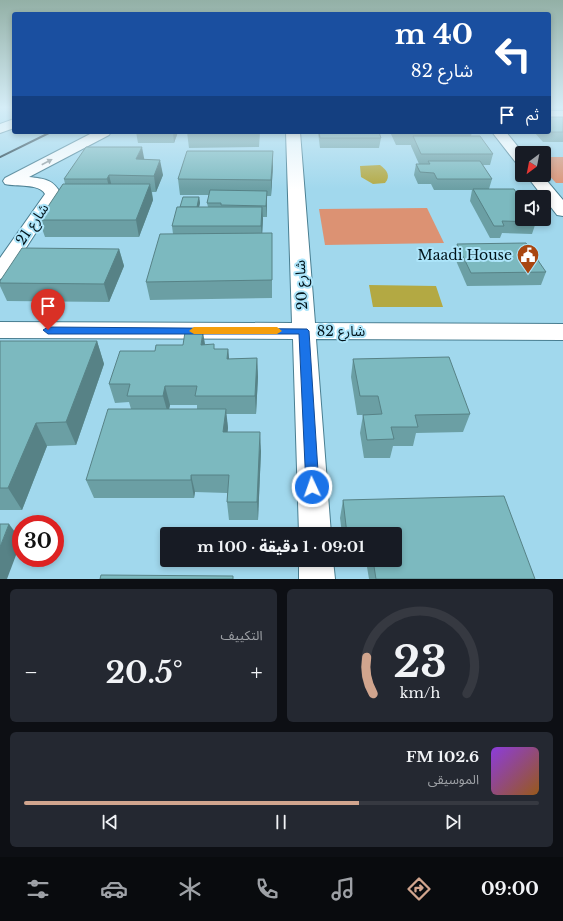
<!DOCTYPE html>
<html lang="ar">
<head>
<meta charset="utf-8">
<style>
	body { margin:0; font-family:"Libre Baskerville","Noto Sans Arabic",serif; background:#242831; color:#f1f3f6; direction:rtl; height:100vh; display:flex; flex-direction:column; font-size:15px; white-space:nowrap }
	* { box-sizing:border-box; margin:0 }
	p { font-size:13px; color:#9ea1a6 }
	.icon { flex:none; width:22px; height:22px; fill:none; stroke:currentColor; stroke-width:2; stroke-linecap:round; stroke-linejoin:round }
	.map { position:relative; height:579px; overflow:hidden; direction:ltr }
	.details { display:flex; flex-direction:column; gap:10px; padding:10px; background:#0d0f14; flex:1 }
	.details>* { flex:none }
	.guide { position:absolute; left:12px; top:12px; width:539px; height:122px; border-radius:4px; box-shadow:0 2px 6px #0003; direction:rtl; background:#1a4fa0; color:#fff; overflow:hidden }
	.needle { width:26px; rotate:212deg }
	.tools { position:absolute; left:515px; top:146px; display:grid; gap:8px }
	.tools a { display:grid; place-items:center; width:36px; height:36px; border-radius:4px; background:#171b24; box-shadow:0 2px 6px #0003; font-size:20px }
	.speed { position:absolute; left:12px; top:515px; display:flex; gap:8px; font-size:20px; font-weight:700; text-align:center }
	.speed>* { display:grid; place-content:center; width:52px; height:52px; border-radius:50%; background:#171b24; box-shadow:0 2px 6px #0003; line-height:1 }
	.speed .limit { border:6px solid #d22; background:#fff; color:#111 }
	.pin { position:absolute; display:grid; place-items:center; width:34px; height:34px; color:#fff; margin:-41px -17px; border-radius:50% 50% 50% 0; rotate:-45deg; box-shadow:0 0 4px #0007 }
	.pin .icon { rotate:45deg }
	.me { position:absolute; width:44px; margin:-22px; rotate:357deg; stroke-linejoin:round; filter:drop-shadow(0 0 3px #0008) }
	.turn { display:flex; align-items:center; gap:14px; height:84px; padding:0 12px; font-size:18px }
	.turn .icon { width:52px; height:52px; stroke-width:2.5 }
	.turn b { display:block; font-size:28px; line-height:34px }
	.then { display:flex; align-items:center; height:38px; padding:0 12px; background:#0003; gap:8px; font-size:15px }
	.big { font-size:30px; font-weight:800; line-height:1.1 }
	.details .card { flex:1; display:flex; flex-direction:column; justify-content:center; gap:6px; min-width:0; padding:0 14px; border-radius:6px; background:#242831 }
	.details .dial { align-items:center; gap:0 }
	.dial svg { height:104px; overflow:visible; fill:none; stroke:#363941; stroke-width:7; stroke-linecap:round; text-anchor:middle }
	.dial text { fill:#f1f3f6; stroke:none }
	.song { display:flex; align-items:center; gap:12px }
	.cover { width:48px; height:48px; border-radius:6px; background:linear-gradient(135deg,hsl(270 70% 55%),hsl(30 70% 35%)) }
	.played { height:4px; border-radius:2px; background:linear-gradient(90deg,#d1a58e 65%,#363941 65%) }
	.keys { display:flex; justify-content:space-around; direction:ltr }
	.heat { display:flex; justify-content:space-between; align-items:center; font-size:22px; direction:ltr }
	.details .tiles { flex:1; display:grid; gap:10px; grid-template-columns:1fr 1fr }
	.card:last-child { grid-column:span 2 }
	.trip { position:absolute; left:160px; top:527px; width:242px; height:40px; border-radius:4px; background:#171b24; box-shadow:0 2px 6px #0003; font-weight:800; line-height:40px; text-align:center; direction:rtl }
	.dock { display:flex; height:64px; justify-content:space-around; align-items:center; background:#090b0e; color:#9ea1a6 }
	.dock .icon { width:28px; height:28px }
	.dock .selected { color:#d1a58e }
	.dock b { font-size:18px; color:#f1f3f6 }
	.map>svg:first-child { display:block }
	.green { fill:#dc9273 }
	.water { fill:#b3a943 }
	.lines { fill:none; stroke-linecap:round; stroke-linejoin:round }
	.minor-casing { stroke:#497e91; stroke-width:2 }
	.minor { fill:#fff; fill-rule:evenodd }
	.rail { stroke:#1c353f; stroke-width:2 }
	.wall { fill:#6b9fa4; fill-rule:evenodd }
	.shaded-wall { fill:#578286 }
	.building { fill:#7cb9bf; stroke:#578286 }
	.oneway { fill:#99a1a3 }
	.route { fill:#1a73e8; stroke:#114b97 }
	.slow { fill:#f59e0b }
	.labels { text-anchor:middle; stroke-width:4; stroke-linejoin:round; paint-order:stroke }
	.street-label { font-size:14px; fill:#00131a; stroke:#ade5fa }
	.poi-label { font-size:14px; fill:#00131a; stroke:#ade5fa; text-anchor:end }
</style>
</head>
<body>
<div class="map">
<svg width="563" height="579" viewBox="0 0 563 579">
	<rect width="100%" height="100%" fill="#a1d8ed"/>
	<g class="green">
		<path d="M563,157V183H556L544,170V157Z"/>
		<path d="M427,208L444,243L325,245L319,209Z"/>
	</g>
	<g class="water">
		<path d="M380,165C387,170 391,176 385,183L373,184L361,177L360,166Z"/>
		<path d="M369,285L436,286L443,307H373Z"/>
	</g>
	<g class="lines">
		<g class="minor-casing">
			<g id="minor">
				<rect x="549" y="111" width="14" height="8"/>
				<path d="M14,119V128L0,133V124Z"/>
				<path d="M94,132H111L109,135L29,177C45,179 53,179 61,194L7,277L0,279V258L45,194C39,183 16,187 5,184L3,181L5,178Z"/>
				<path d="M286,132H300L315,323L563,324V340L316,339L331,534H299L293,339L0,338V322L292,323Z"/>
				<path d="M492,132H506L523,153H522V165L517,164Z"/>
				<path d="M526,175H542L563,200V216L557,215Z"/>
				<path d="M299,560H333L335,579H299Z"/>
			</g>
		</g>
		<use href="#minor" class="minor"/>
		<path class="rail" d="M0,157L51,132"/>
	</g>
	<g class="wall">
		<path d="M549,117H563V142H543L534,132H549Z"/>
		<path d="M136,132H178L174,143H138Z"/>
		<path d="M187,132H260L259,147L189,148Z"/>
		<path d="M318,132H379L381,138L379,148H320Z"/>
		<path d="M390,132H472L471,136L493,154L490,165H483L492,179L489,189L536,222L532,234L502,233L500,238H490L470,201L472,190H434L431,184H418L414,175L416,164H419L411,146V145H396Z"/>
		<path d="M273,151V166L271,196H267V217H263L262,233H272V298L150,300L146,282L173,234L172,226L180,207L199,197L200,203L199,207H208L207,203L209,195H180L178,179Z"/>
		<path d="M144,159L163,175L156,192H152L153,200L139,237H45L39,220L65,184L64,179Z"/>
		<path d="M457,244L546,272L541,285L467,286L454,256Z"/>
		<path d="M119,249L124,266L109,302L7,301L0,286V281Z"/>
		<path d="M0,341H97L104,364L76,445L47,446L22,510H0Z"/>
		<path d="M183,345H205L215,349H228L229,359L257,358L258,377L256,414H226L228,428L227,432L261,451L258,520H229L227,502V493L195,492L194,498H94L86,480L131,409L129,402L115,403L109,384L155,351ZM170,405H197V409H169Z"/>
		<path d="M353,359L470,414L463,432L416,433L413,446H393L390,458H364L360,433L363,415H375H357L351,377Z"/>
		<path d="M343,500L535,579H369L366,561H345V560H395V534H342L340,518Z"/>
	</g>
	<g class="shaded-wall">
		<path d="M173,132H178L174,143Z"/>
		<path d="M142,147L145,163L136,159Z"/>
		<path d="M273,151V166L271,196V180Z"/>
		<path d="M160,160L163,175L156,192L154,176Z"/>
		<path d="M109,175L113,191L111,195L107,179Z"/>
		<path d="M150,184L153,200L139,237L136,220Z"/>
		<path d="M267,191V217L266,206Z"/>
		<path d="M199,197L200,203L197,216L196,210Z"/>
		<path d="M262,207L263,219L262,238L261,226Z"/>
		<path d="M119,249L124,266L109,302L104,284Z"/>
		<path d="M203,332L206,350L201,345Z"/>
		<path d="M97,341L104,364L76,445L66,422Z"/>
		<path d="M228,349L230,367L227,359Z"/>
		<path d="M257,358L258,377L256,414L255,396Z"/>
		<path d="M165,386L170,405L168,414L163,396Z"/>
		<path d="M226,409L228,428L226,450L223,432Z"/>
		<path d="M36,423L47,446L22,510L8,488Z"/>
		<path d="M260,432L261,451L258,520L257,502Z"/>
		<path d="M191,475L195,492L194,498L191,480Z"/>
		<path d="M9,524L21,540V542L7,579H0V547Z"/>
	</g>
	<g class="building">
		<rect x="549" y="117" width="14" height="15"/>
		<rect x="187" y="132" width="72" height="1"/>
		<path d="M319,132H379L381,138H320Z"/>
		<path d="M413,136H480L493,154H421Z"/>
		<path d="M86,147H142L136,159L160,160L154,176L109,175L107,179H64Z"/>
		<path d="M187,151H273L271,180L178,179Z"/>
		<path d="M428,161H480L492,179H437L434,173L420,172L416,164H430Z"/>
		<path d="M63,184H150L136,220H39Z"/>
		<path d="M473,189H514L522,201V219H534L536,222L502,221L504,226H494Z"/>
		<path d="M210,190L267,191L266,206L221,205V203H207Z"/>
		<path d="M183,197H199L197,207H180Z"/>
		<path d="M177,207H262L261,226H172Z"/>
		<path d="M272,233V280L146,282L160,234Z"/>
		<path d="M526,243L546,272L471,273L457,244Z"/>
		<path d="M22,248L119,249L104,284L0,283V281Z"/>
		<path d="M185,332H203L201,345L214,344V349H228L227,359L257,358L255,396H195L197,386H165L163,396H127L130,384H109L120,351H155L156,345H183Z"/>
		<path d="M0,341H97L66,422L36,423L8,488H0Z"/>
		<path d="M449,357L470,414L415,415L418,427H391L394,439L367,440L363,415L382,414L378,396H360L353,359Z"/>
		<path d="M108,409H226L223,432H260L257,502H227L229,475H191V480H86Z"/>
		<path d="M504,496L535,579H376L373,560H395V534H347L343,500Z"/>
		<path d="M0,524H9L0,547Z"/>
		<path d="M101,575L233,576V579H100Z"/>
	</g>
	<defs><path id="oneway-solid" d="M-6-.8H1V-3.2L6.5 0L1 3.2V.8H-6Z"/></defs>
	<use class="oneway" href="#oneway-solid" transform="translate(47 162) rotate(-28)"/>
	<linearGradient id="sky" x2="0" y2="1"><stop stop-color="#93b0a6"/><stop offset="0.57" stop-color="#d5edf7"/><stop offset="1" stop-color="#d5edf7" stop-opacity="0"/></linearGradient>
	<rect width="563" height="189" fill="url(#sky)"/>
	<path class="route" d="M48,327L307,329L309,331L319,487L317,492L312,493L308,492L306,487L299,334H48L43,330Z"/>
	<path class="slow" d="M194,327H277L282,331L277,334H194L189,331Z"/>
	<defs>
		<g id="civic-pin" transform="scale(1.15)"><path d="M0 17L-7.5 6A9.5 9.5 0 1 1 7.5 6Z" fill="#a94610" stroke="#ade5fa"/><path d="M-.6-6.5H3V-4.5H.6V-3L4-1V1h2V6H-6V1h2V-1L-.6-3ZM-1.2 2.5V6h2.4V2.5Z" fill="#fff"/></g>
	</defs>
	<g fill-rule="evenodd">
		<use href="#civic-pin" x="528" y="255"/>
	</g>
	<g class="labels">
		<g class="street-label">
			<text transform="translate(32 224) rotate(-56)" y="5">شارع 21</text>
			<text transform="translate(301 285) rotate(-93)" y="5">شارع 20</text>
			<text x="341" y="336">شارع 82</text>
		</g>
		<g class="poi-label">
			<text x="512" y="260">Maadi House</text>
		</g>
	</g>
</svg>
<div class="tools">
<a><svg class="needle" viewBox="-14 -14 28 28"><path d="M0-13l5 13h-10z" fill="#e53935"/><path d="M0 13l5-13h-10z" fill="#9ea1a6"/></svg></a>
<a><svg class="icon" aria-label="sound" viewBox="0 0 24 24"><path d="M4 9h4l5-4v14l-5-4H4zM17 9q2 3 0 6"/></svg></a>
</div>
<div class="speed"><div class="limit">30</div></div>
<div class="pin" style="left:48px;top:330px;background:#d93025"><svg class="icon" aria-label="arrive" viewBox="0 0 24 24"><path d="M6 21V4h12l-3 4 3 4H6"/></svg></div>
<svg class="me" style="left:312px;top:487px" viewBox="-20 -20 40 40"><circle r="17" fill="#1a73e8" stroke="#fff" stroke-width="3"/><path d="M0-11L8 9 0 5-8 9z" fill="#fff"/></svg>
<div class="trip">09:01 · 1 دقيقة · 100 m</div>
<div class="guide">
<div class="turn"><svg class="icon" aria-label="left" viewBox="0 0 24 24"><path d="M17 20v-9H6M10 6l-5 5 5 5"/></svg><div><b>40 m</b>شارع 82</div></div>
<div class="then">ثم<svg class="icon" aria-label="arrive" viewBox="0 0 24 24"><path d="M6 21V4h12l-3 4 3 4H6"/></svg></div>
</div>
</div>
<section class="details">
<div class="tiles">
<div class="card dial"><svg viewBox="0 0 100 80">
<path d="M14 69A42 42 0 1 1 86 69"/>
<path d="M14 69A42 42 0 0 1 9 41" stroke="#d1a58e"/>
<text x="50" y="56" font-size="32" font-weight="700">23</text>
<text x="50" y="72" font-size="11">km/h</text>
</svg></div>
<div class="card"><p>التكييف</p>
<div class="heat"><a>−</a><b class="big">20.5°</b><a>+</a></div>
</div>
<div class="card">
<div class="song"><i class="cover"></i><div><b>102.6 FM</b><p>الموسيقى</p></div></div>
<div class="played"></div>
<div class="keys"><svg class="icon" aria-label="previous" viewBox="0 0 24 24"><path d="M18 5L8 12l10 7zM5 5v14"/></svg><svg class="icon" aria-label="pause" viewBox="0 0 24 24"><path d="M8 5v14M16 5v14"/></svg><svg class="icon" aria-label="next" viewBox="0 0 24 24"><path d="M6 5l10 7-10 7zM19 5v14"/></svg></div>
</div>
</div>
</section>
<nav class="dock">
<b>09:00</b>
<svg class="icon selected" aria-label="directions" viewBox="0 0 24 24"><path d="M12 3l9 9-9 9-9-9zM9 14v-3h6M13 9l2 2-2 2"/></svg>
<svg class="icon" aria-label="music" viewBox="0 0 24 24"><path d="M9 18V5l10-2v13"/><circle cx="6" cy="18" r="3"/><circle cx="16" cy="16" r="3"/></svg>
<svg class="icon" aria-label="phone" viewBox="0 0 24 24"><path d="M5 4h4l2 5-3 2q2 4 5 5l2-3 5 2v4C11 20 4 13 5 4z"/></svg>
<svg class="icon" aria-label="climate" viewBox="0 0 24 24"><path d="M12 3v18M4 7l16 10M4 17L20 7"/></svg>
<svg class="icon" aria-label="car" viewBox="0 0 24 24"><path d="M5 17H2v-5l4-1 3-4h7l3 4 3 1v5h-3M9 17h6M6 11h13"/><circle cx="7" cy="17" r="2"/><circle cx="17" cy="17" r="2"/></svg>
<svg class="icon" aria-label="filters" viewBox="0 0 24 24"><path d="M4 7h16M4 17h16"/><circle cx="9" cy="7" r="2"/><circle cx="15" cy="17" r="2"/></svg>
</nav>
</body>
</html>
